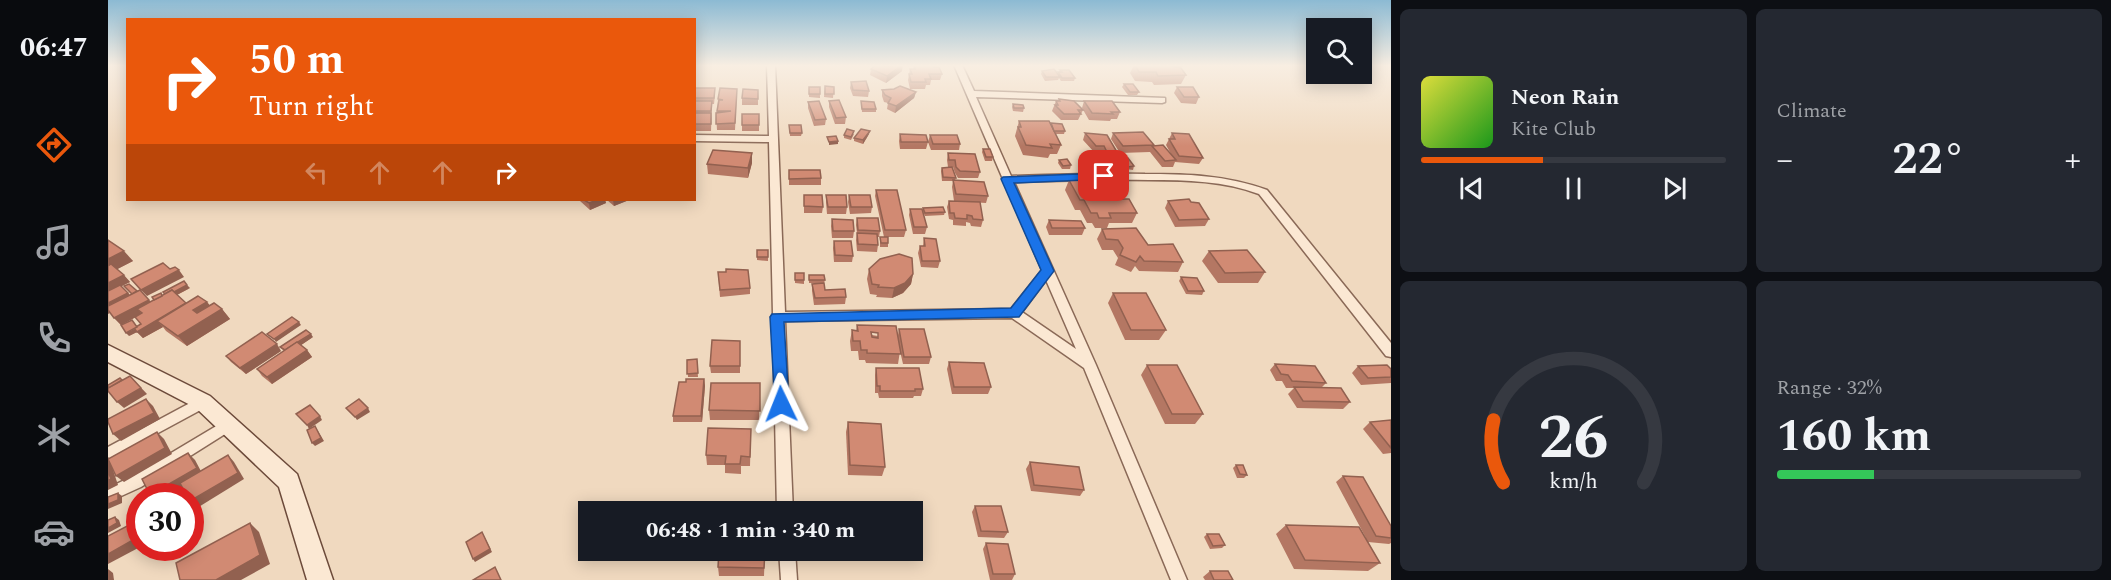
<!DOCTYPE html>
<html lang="en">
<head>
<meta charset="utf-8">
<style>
	body { margin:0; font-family:Spectral,serif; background:#242831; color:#f1f3f6; height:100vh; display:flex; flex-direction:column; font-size:22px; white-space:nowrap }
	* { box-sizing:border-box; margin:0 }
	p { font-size:20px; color:#9ea1a6 }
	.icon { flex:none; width:33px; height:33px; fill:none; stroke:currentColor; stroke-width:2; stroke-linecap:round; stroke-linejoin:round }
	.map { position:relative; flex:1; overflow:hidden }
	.panel { display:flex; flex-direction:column; gap:9px; padding:9px; background:#0d0f14; width:720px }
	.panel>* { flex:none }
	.hud { position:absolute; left:18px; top:18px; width:570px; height:183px; border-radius:0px; box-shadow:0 3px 15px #0003; background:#ea580c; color:#fff; overflow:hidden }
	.controls { position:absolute; left:1198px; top:18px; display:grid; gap:12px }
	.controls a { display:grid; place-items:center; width:66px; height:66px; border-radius:0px; background:#171b24; box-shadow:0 3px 15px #0003; font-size:30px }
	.speed { position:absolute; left:18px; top:483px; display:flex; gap:12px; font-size:30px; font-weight:700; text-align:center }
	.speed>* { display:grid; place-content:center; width:78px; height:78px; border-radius:50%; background:#171b24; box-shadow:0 3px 15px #0003; line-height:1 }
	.speed .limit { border:9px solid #d22; background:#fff; color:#111 }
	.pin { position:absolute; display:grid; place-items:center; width:51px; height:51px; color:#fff; margin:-26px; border-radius:12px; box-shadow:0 3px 9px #0006 }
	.me { position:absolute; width:66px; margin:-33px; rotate:358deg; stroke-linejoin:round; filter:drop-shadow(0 0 4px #0008) }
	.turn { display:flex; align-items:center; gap:21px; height:126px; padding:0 24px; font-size:27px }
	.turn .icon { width:78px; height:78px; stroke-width:2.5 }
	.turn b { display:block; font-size:42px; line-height:51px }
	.lanes { display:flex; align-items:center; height:57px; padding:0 24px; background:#0003; justify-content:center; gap:30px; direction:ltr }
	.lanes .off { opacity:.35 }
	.big { font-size:45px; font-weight:700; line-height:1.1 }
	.panel .card { flex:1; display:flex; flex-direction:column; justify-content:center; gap:9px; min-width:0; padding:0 21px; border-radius:9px; background:#242831 }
	.panel .dial { align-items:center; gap:0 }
	.dial svg { height:156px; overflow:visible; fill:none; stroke:#363941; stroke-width:7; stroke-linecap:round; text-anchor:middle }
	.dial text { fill:#f1f3f6; stroke:none }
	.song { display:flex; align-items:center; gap:18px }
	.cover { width:72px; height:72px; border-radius:9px; background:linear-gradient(135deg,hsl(60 70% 55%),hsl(120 70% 35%)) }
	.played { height:6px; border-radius:3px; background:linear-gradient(90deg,#ea580c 40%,#363941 40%) }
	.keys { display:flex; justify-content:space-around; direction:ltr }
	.heat { display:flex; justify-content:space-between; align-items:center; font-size:33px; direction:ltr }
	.charge { height:9px; border-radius:4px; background:linear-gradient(90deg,#34c759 32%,#363941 0) }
	.panel .tiles { flex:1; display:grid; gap:9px; grid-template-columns:repeat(2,1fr) }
	.trip { position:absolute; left:470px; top:501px; width:345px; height:60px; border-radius:0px; background:#171b24; box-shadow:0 3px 15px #0003; font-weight:700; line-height:60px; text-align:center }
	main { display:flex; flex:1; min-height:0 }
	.tabs { display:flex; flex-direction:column; width:108px; justify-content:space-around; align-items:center; background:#090b0e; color:#9ea1a6 }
	.tabs .icon { width:42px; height:42px }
	.tabs .current { color:#ea580c }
	.tabs b { font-size:27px; color:#f1f3f6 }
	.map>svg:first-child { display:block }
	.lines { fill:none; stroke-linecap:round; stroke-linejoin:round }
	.street-casing { stroke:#8a6957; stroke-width:3 }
	.secondary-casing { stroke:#6c4a3a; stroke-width:3 }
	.street { fill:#fbe8d3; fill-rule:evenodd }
	.secondary { fill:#fbe8d3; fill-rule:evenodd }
	.wall { fill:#b47763; fill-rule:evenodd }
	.shaded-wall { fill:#926150 }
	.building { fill:#d18a73; stroke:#926150; stroke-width:1.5; fill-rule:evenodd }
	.route { fill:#1a73e8; stroke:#114b97; stroke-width:1.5 }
</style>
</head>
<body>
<main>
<nav class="tabs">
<b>06:47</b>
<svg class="icon current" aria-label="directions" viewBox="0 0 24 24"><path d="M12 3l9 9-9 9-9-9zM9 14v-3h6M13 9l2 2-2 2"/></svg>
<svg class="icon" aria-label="music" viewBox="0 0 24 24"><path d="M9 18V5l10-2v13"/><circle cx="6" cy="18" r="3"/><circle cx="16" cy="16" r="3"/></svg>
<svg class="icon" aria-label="phone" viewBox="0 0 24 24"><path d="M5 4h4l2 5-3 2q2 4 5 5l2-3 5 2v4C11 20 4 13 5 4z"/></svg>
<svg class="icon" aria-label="climate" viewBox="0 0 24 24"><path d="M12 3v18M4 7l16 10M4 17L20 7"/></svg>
<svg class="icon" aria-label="car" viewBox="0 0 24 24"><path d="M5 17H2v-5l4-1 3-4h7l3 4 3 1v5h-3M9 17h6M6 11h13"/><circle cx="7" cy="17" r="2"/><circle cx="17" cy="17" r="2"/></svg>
</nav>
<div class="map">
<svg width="1283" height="580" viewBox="0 0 1283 580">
	<rect width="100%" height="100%" fill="#f0d9bf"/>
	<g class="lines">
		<g class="street-casing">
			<g id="street">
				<path d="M659,65H667L677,312L903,309L934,270L846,65H854L866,91L1057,98V102L1054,103L868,97L903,176C948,175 992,173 1037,174C1078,174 1119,175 1159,190L1283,343V357L1278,356L1151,194C1116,181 1079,180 1041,180C996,179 951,181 906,182L988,365L1079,580H1063L976,368L904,318L677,321L685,512H669L665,320L663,317L665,314L661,142L586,141V135L661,136ZM938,280L968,349L914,312Z"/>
				<path d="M95,396L100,398L102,402L100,406L0,460V447Z"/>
				<path d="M120,419L125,421L127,425L125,429L33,487L0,502V488L23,477Z"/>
				<path d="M671,550H687L689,580H673Z"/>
			</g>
		</g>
		<g class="secondary-casing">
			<path id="secondary" d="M0,345L102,396L189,474L225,580H199L171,487L88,408L0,362Z"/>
		</g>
		<use href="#street" class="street"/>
		<use href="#secondary" class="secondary"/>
	</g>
	<g class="wall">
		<path d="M806,65L826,67L834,74L832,80H823L822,85H818L817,89H802L800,80L801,74L802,69H805Z"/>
		<path d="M1026,65H1073L1074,66L1073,68L1078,75L1073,84L1046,85L1044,82L1027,81L1022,73Z"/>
		<path d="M763,69L794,71L778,83L762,75Z"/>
		<path d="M952,70L967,78L966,81H953L951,78L950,80L937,81L933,74L934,71L950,74Z"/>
		<path d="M743,82L761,91L760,97L745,96L742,88Z"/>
		<path d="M1016,84L1031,92L1029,95H1020L1014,87Z"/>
		<path d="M717,86L726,87L725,98L716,97Z"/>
		<path d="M701,87H712V98L701,97Z"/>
		<path d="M1069,87L1091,97L1088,104L1073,103L1066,93Z"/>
		<path d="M629,89L627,130H609L608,113H609L610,99Z"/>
		<path d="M650,90V105H634V98Z"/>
		<path d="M774,90L808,92L806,98L787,113L779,109L780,103L776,102L774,96Z"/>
		<path d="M586,95H607L606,104H604L603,131H586Z"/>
		<path d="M951,99L975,110L970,120H953L944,111L948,101H950Z"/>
		<path d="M721,101L738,117L737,124H727L721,107Z"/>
		<path d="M753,101L768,109V112H754Z"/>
		<path d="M976,101L1012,112L1009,119H1003L1002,121L981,120L974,108Z"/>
		<path d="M700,102L718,119L717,125L706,126L700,108Z"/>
		<path d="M905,104L916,108L915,112L905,111L904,107Z"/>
		<rect x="634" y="114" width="17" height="17"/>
		<path d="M911,121L943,124L957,131L956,134H948L953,145L949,154H942L940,158L915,155L907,136Z"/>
		<path d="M681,125L694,133L693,136H682Z"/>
		<path d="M977,133L1009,152L1006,159H997L993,152H986L975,140Z"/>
		<path d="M1005,133L1046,145L1063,154L1058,145L1064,133L1095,158L1091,164L1067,162L1065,167H1054L1042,152L1012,153L1003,139Z"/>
		<path d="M746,134L743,140L736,138V135Z"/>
		<path d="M761,134L755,144L746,141V138Z"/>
		<path d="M792,134L820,142L818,149H792L791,141Z"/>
		<path d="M822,135L852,144L851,150H823L820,142Z"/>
		<path d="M875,149L885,157L884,161H877L874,152Z"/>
		<path d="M840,153L872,172L870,178H850L847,173L845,167H840L839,160Z"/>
		<path d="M1014,158L1026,166L1025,170L1018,169L1017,172H1011L1008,166L1009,162H1013Z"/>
		<path d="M951,160L963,165L962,169H954L950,163Z"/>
		<path d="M644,163L640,178L600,174L599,164Z"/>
		<path d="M834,168L848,178L847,180L880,196L878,203L862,202L875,220L873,227L863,226L862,223L858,222V226L845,225V220L841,219L839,207L841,201H846L844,187L845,181H834L833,171Z"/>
		<path d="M681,170L713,178V185H681Z"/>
		<path d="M961,180L1008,199L1029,213L1024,223H1001L999,228H987L984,223H979L972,210H967L957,190Z"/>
		<path d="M768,190L798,230L796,237H776L767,196Z"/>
		<path d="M696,195L715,207L714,213H696Z"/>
		<path d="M718,195L739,207L738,214H719L718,202Z"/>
		<path d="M741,195L764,207L763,213L742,214L740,202Z"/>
		<path d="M471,200H497L498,203L482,210L472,201Z"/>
		<path d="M499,200H521L506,206Z"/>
		<path d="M1060,201L1083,202L1101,219L1097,226L1067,227L1057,208Z"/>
		<path d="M815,208L837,212L836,215L817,216L815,212L819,227L817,234H805L801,215L802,209L815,211Z"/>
		<path d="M749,218L772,231L771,237H769L770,245L769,252L749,251L748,240L749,233L748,225Z"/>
		<path d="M724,219L746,231L745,238H724L723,226Z"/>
		<path d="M941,220L977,228L974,235H941L938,227Z"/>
		<path d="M994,229L1040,245L1075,262L1070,272L1031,271L1027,266L1023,272L1007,265L1010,258L1005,250H994L989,239Z"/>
		<path d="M772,237L780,243V247H772Z"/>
		<path d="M816,238L832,261L830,268L813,267L810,253L812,246H815Z"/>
		<path d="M0,240L25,261L9,269L22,282L13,286L22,295L24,294L16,286L42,302L55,295L82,288L69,295L78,303L99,302L102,306L114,309L122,319L79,346L58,331L55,327L35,338L29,332L21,336L30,326L33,324L27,317L13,325L2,313Z"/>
		<path d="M726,241L745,256L744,262H726L725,248Z"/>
		<path d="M649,250H660V261L649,260Z"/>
		<path d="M1101,251L1157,272L1150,283H1110L1094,261Z"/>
		<path d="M761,269L805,274L803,284L795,293L784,298L768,297L769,295L762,294L759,279Z"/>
		<path d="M610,272L642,288V294L612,297Z"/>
		<path d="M687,273H696V284L687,283Z"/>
		<path d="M701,275L717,280L716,283H701Z"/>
		<path d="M1073,277L1096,291L1094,295L1078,294L1071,281Z"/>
		<path d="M704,284L717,290L738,297L737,304L706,305L704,291Z"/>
		<path d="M1005,293L1058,330L1051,340H1017L1000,303Z"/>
		<path d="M749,325L790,335L791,329L823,357L821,364H795L792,351L790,364L758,363L757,360H751L750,351H743L742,341L744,330L748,331ZM763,332L770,333V336L764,335Z"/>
		<path d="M205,337L193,345L199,350L204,357L164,384L154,376L149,369L176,351L172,347Z"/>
		<path d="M632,341V373H603L602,366Z"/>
		<path d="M173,351L138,374L123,362L118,356Z"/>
		<path d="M589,359L590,377H580L579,360Z"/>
		<path d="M841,362L883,387L880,394H844L839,369Z"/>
		<path d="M1167,364L1218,383L1213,388L1242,402L1235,409L1189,408L1180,394L1186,388H1178L1174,381H1168L1162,370Z"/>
		<path d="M1039,365L1095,414L1087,424H1057L1033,375Z"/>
		<path d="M1250,366L1283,369V383L1253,385L1244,373Z"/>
		<path d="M768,368L815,389L813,396H806L805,398H771L770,393H767V375Z"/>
		<path d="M596,379L597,386L594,422H565V416L578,382Z"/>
		<path d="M652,383L651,420H602L601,410Z"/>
		<path d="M1283,420V453L1275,454L1255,429L1262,422Z"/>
		<path d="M740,422L777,467L774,476L740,475L738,432Z"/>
		<path d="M643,429L642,466H633V474L617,473V465H599L598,455Z"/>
		<path d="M922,462L976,490L972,496L923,491L918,469Z"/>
		<path d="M1128,465L1139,475L1136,478H1129L1125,468Z"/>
		<path d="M1235,476L1283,526V543L1281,544L1260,542L1272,563L1260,571L1186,569L1168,534L1178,525L1258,538L1228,482Z"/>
		<path d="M867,506L900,532L896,538L870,537L864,512Z"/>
		<path d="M1099,534L1117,545L1114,548L1102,549L1096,537Z"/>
		<path d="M878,543L907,574L904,580H882L875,549Z"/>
		<path d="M657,550L656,576H611L610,567Z"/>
		<path d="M1102,571L1125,580H1097L1095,577Z"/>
	</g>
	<g class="shaded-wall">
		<path d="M795,65L794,71L778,83L779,76Z"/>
		<path d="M808,92L806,98L787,113L788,106Z"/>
		<path d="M762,131L761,134L755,144V140Z"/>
		<path d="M730,141V144L721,145V142Z"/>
		<path d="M644,153V163L640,178V168Z"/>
		<path d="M489,200H497L498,203L482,210L481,203Z"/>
		<path d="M505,200H521L506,206Z"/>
		<path d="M16,251L25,261L0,274V259Z"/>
		<path d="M71,270L76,277L39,296L33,290Z"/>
		<path d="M805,274L803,284L795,293L784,298L786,288Z"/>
		<path d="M16,275L22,282L0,293V283Z"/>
		<path d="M79,285L82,288L61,299L58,296Z"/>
		<path d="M20,293L26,300L0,314V303Z"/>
		<path d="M41,300L47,307L29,309L34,314L13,325L6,318Z"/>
		<path d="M99,302L107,312L93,321L85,310Z"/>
		<path d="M79,304L49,321L55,327L35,338L26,329L24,320L32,330Z"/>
		<path d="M114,309L122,319L79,346L70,336Z"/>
		<path d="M191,322L193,325L168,342L166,339Z"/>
		<path d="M26,329L29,332L21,336L18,333Z"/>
		<path d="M203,334L205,337L180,354L177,351Z"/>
		<path d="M169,344L173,351L138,374L132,368Z"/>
		<path d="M199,350L204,357L164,384L159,377Z"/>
		<path d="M22,376L39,394L16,408L9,402Z"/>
		<path d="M596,379L597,386L594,422L593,416Z"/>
		<path d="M38,399L45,406L52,419L13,441L5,434Z"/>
		<path d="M260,408L262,412L249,420L247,417Z"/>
		<path d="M212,416L214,420L201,429L199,425Z"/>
		<path d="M207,426L216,441L207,446L204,443Z"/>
		<path d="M49,432L56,439L64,454L16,482L8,476Z"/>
		<path d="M80,453L87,460L95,475L58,496H44L42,495Z"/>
		<path d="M120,455L126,462L136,479L89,508L82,501Z"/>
		<path d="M0,457L1,458L10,485L0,490Z"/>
		<path d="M10,493L14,496V503L0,509V504Z"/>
		<path d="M7,517L11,520L13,526L0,533V528Z"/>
		<path d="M142,523L151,532L162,564L133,580H108Z"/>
		<path d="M21,525L29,531L32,541V547L0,564V554Z"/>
		<path d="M374,532L384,552L367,562L365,559Z"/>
		<path d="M0,569L5,573L6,580H0Z"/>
	</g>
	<g class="building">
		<path d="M768,65L784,66L785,65H794L779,76L763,69Z"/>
		<path d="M806,65H825L826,67H831L834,74H821L823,79H817L818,82H803L801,74H804L802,69H807Z"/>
		<path d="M1027,65H1073L1074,66H1063L1073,68L1078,75L1050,76L1048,72H1031Z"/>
		<path d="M946,69L952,77H938L934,71Z"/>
		<path d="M952,70H961L967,78H954L950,72H954Z"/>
		<path d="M758,81L761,91L745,90L743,82Z"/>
		<path d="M1016,84H1025L1031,92H1022Z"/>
		<path d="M717,86L726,87V94H717Z"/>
		<path d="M792,86L808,92L788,106L780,103L783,98L777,95L774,90L786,89Z"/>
		<rect x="701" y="87" width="11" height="7"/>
		<path d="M1069,87H1085L1091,97H1076Z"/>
		<path d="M587,88H607L606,98H586Z"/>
		<path d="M612,88L629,89L627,123L608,124V113L623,111H609L611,100H615L610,99Z"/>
		<path d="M635,89L650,90V99L634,98Z"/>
		<path d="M951,99L966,101L975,110H970L973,114H956L947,105H950L948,101H952Z"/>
		<path d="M731,100L738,117L728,118L721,101Z"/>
		<path d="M586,101H604L603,111H586Z"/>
		<path d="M711,101L718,119L707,120L700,102Z"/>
		<path d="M753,101L766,102L768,109H754Z"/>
		<path d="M976,101H1004L1012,112H1003L1005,114L984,113Z"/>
		<path d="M905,104L915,105L916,108H906Z"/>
		<rect x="586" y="113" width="17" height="11"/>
		<rect x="634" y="114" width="17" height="11"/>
		<path d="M911,121H941L953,145L942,144L944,148L918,145L910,127H913Z"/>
		<path d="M943,123L954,124L957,131H946Z"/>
		<path d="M681,125H693L694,133H682Z"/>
		<path d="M739,129L746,131L743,137L736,135Z"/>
		<path d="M753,129L762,131L755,140L746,138Z"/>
		<path d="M1035,132L1046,145L1015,146L1005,133Z"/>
		<path d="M977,133L999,135L1009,152H999L996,146H988Z"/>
		<path d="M1064,133L1081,134L1095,158L1071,156L1061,139H1067Z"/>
		<path d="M792,134L818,135L820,142H793Z"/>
		<path d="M822,135H849L852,144H825Z"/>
		<path d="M728,136L730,141L721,142L719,137Z"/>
		<path d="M1055,145L1068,160L1057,161L1044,146Z"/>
		<path d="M875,149H882L885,157H878Z"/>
		<path d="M605,150L644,153L640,168L599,164Z"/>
		<path d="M840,153L867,154L872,172L852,171L848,167L847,160H841Z"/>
		<path d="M1014,158H1020L1026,166L1020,167Z"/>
		<path d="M959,159L963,165L955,166L951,160Z"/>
		<path d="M1009,162H1015L1018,169H1013Z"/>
		<path d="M844,167L848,178L835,177L834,168Z"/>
		<path d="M681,170H712L713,178L681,179Z"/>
		<path d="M845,180L876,182L880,196L848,194Z"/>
		<path d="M961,180H997L1008,199H1021L1029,213H1001L1003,218H991L989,213H983L976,200H972Z"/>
		<path d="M768,190H789L798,230H777Z"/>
		<path d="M696,195H714L715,207L696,206Z"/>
		<path d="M718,195H738L739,207H720Z"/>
		<path d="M741,195H762L764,207H743Z"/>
		<path d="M1081,199L1083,202L1091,203L1101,219L1071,220L1060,201Z"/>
		<path d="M476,200H489L481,203Z"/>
		<path d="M841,201L872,202L875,220L865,219L864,216L859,215V219L847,218L846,213H842Z"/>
		<path d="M835,207L837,212L817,213L815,208Z"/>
		<path d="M802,209H814L819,227H806Z"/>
		<path d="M749,218H770L772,231L750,230Z"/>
		<path d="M724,219L745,220L746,231H725Z"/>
		<path d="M941,220L973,221L977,228H944Z"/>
		<path d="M1028,228L1040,245L1065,244L1075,262L1036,261L1032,256L1028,262L1012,255L1015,248L1010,240L998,239L994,229Z"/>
		<path d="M749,233L769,234L770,245L750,244Z"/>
		<path d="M772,237H780V243H773Z"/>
		<path d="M816,238L828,239L832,261H814L812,246H817Z"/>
		<path d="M0,240L16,251L0,259Z"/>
		<path d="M726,241H743L745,256L727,255Z"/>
		<rect x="649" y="250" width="11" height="7"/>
		<path d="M1139,250L1157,272L1117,273L1101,251Z"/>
		<path d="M791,254L804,258L805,274L797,283L786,288L770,287L771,285L764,284L761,269L772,259Z"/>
		<path d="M55,263L62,269L67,267L71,270L33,290L23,279Z"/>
		<path d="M3,264L16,275L0,283V266Z"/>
		<path d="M618,269L640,270L642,288L612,290L610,272H618Z"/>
		<rect x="687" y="273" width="9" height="7"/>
		<path d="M701,275H716L717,280H701Z"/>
		<path d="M1073,277L1089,278L1096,291H1080Z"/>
		<path d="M76,281L79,285L66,292L64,290L57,294L55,292Z"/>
		<path d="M716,283L717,290L737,289L738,297L707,298L704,284Z"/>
		<path d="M21,284L29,291L24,294L16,286Z"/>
		<path d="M12,285L20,293L0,303V291Z"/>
		<path d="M32,290L41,300L6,318L0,310V306Z"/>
		<path d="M64,290L78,303L29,332L26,328L33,324L27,317L34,313L29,309Z"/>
		<path d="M53,293L54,296L46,300L44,297Z"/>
		<path d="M1005,293H1038L1058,330H1023Z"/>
		<path d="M90,296L99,302L85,310L89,313L106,303L114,309L70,336L49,321Z"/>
		<path d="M184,317L191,322L166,339L159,334Z"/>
		<path d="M24,320L29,327L18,333L13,325Z"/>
		<path d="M749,325L788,326L793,354L759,353V350H753L752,341H745L744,330L750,331ZM763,332L770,333V338L764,337Z"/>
		<path d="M791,329H816L823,357H796Z"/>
		<path d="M198,330L203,334L177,350L172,347Z"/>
		<path d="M154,332L169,344L132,368L118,356Z"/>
		<path d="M604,340L632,341V366H602Z"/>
		<path d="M189,342L199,350L159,377L149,369Z"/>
		<path d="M589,359L590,373L579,374V360Z"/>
		<path d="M841,362L876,363L883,387H846Z"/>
		<path d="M1167,364L1207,366L1218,383L1184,381L1180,375L1173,374Z"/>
		<path d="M1039,365H1069L1095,414H1064Z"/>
		<path d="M1279,365L1283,369V377L1260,378L1250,366Z"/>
		<path d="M768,368H811L815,389H807V391H772V386H769Z"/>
		<path d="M22,376L33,388L9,402L0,391V388Z"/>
		<path d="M12,378L14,380L0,388V385Z"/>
		<path d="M578,379H596L593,416H565L571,382H578Z"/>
		<path d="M603,383H652V411L601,410Z"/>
		<path d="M1186,387L1233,388L1242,402L1195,401Z"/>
		<path d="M38,399L46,413L5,434L0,422V419Z"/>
		<path d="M251,399L260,408L247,417L238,408Z"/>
		<path d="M202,405L212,416L199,425L188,414Z"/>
		<path d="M1283,420V448L1262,422Z"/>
		<path d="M740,422L773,424L777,467L742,465Z"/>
		<path d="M207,426L213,438L204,443L199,430Z"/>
		<path d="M600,428L643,429L642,457L633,456L632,464H617L618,456L598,455Z"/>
		<path d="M49,432L57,448L8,476L0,459Z"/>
		<path d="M80,453L89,468L42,495L34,479Z"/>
		<path d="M120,455L130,473L82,501V496H79L72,483Z"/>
		<path d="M922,462L971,467L976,490L926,485Z"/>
		<path d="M1128,465H1135L1139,475L1132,474Z"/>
		<path d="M0,471L3,479L0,480Z"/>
		<path d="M1235,476L1255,477L1283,526V538L1268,536Z"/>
		<path d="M10,493V500L0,504V497Z"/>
		<path d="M867,506H893L900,532L873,531Z"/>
		<path d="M7,517L9,523L0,528V520Z"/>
		<path d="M142,523L152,555L108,580H72L68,563Z"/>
		<path d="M21,525L25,540L0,554V536Z"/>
		<path d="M1178,525L1251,527L1272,563L1197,560Z"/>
		<path d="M374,532L382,549L365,559L358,542Z"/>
		<path d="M1099,534H1111L1117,545L1105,546Z"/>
		<path d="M878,543L900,544L907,574H885Z"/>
		<path d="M611,550H657L656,568L610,567Z"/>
		<path d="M387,567L393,580H365Z"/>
		<path d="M1102,571H1120L1125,580H1106Z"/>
	</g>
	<linearGradient id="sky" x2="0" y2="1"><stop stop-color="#8cbad3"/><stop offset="0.45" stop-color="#f8eee2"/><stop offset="1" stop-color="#f8eee2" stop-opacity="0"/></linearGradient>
	<rect width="1283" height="146" fill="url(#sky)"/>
	<path class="route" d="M996,173L1002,176L1000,179L906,183L946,271L911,317L676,322L681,404L678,408H667L662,317L664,314L903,308L933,270L893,179L895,177Z"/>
</svg>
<div class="controls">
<a><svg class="icon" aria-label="search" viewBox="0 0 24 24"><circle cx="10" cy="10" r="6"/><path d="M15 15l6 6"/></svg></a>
</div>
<div class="speed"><div class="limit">30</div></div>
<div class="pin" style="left:996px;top:176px;background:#d93025"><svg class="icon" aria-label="arrive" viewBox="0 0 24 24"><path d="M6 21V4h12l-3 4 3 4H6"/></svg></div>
<svg class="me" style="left:673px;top:404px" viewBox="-20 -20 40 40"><path d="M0-17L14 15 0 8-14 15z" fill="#1a73e8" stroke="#fff" stroke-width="4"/></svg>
<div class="trip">06:48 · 1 min · 340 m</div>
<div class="hud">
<div class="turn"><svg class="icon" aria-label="right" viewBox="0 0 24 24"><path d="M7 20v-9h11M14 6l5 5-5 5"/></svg><div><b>50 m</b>Turn right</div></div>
<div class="lanes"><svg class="icon off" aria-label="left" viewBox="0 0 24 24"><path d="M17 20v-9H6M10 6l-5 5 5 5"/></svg><svg class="icon off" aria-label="ahead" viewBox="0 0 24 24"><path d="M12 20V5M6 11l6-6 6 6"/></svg><svg class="icon off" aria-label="ahead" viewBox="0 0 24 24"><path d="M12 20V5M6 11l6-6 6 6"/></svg><svg class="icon" aria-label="right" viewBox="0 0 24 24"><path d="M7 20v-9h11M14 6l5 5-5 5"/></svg></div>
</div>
</div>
<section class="panel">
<div class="tiles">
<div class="card">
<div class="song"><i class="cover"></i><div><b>Neon Rain</b><p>Kite Club</p></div></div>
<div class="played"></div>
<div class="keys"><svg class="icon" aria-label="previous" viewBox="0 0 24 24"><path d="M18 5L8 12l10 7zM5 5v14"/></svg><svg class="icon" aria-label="pause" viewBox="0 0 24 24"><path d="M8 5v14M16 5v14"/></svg><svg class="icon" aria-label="next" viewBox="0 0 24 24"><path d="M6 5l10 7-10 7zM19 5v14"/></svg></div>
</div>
<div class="card"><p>Climate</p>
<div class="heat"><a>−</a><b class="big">22°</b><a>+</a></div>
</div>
<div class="card dial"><svg viewBox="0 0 100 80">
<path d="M14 69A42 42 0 1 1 86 69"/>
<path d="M14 69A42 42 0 0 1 9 37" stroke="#ea580c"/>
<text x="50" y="56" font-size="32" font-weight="700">26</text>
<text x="50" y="72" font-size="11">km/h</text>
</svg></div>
<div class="card"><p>Range · 32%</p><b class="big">160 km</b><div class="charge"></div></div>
</div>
</section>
</main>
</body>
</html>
